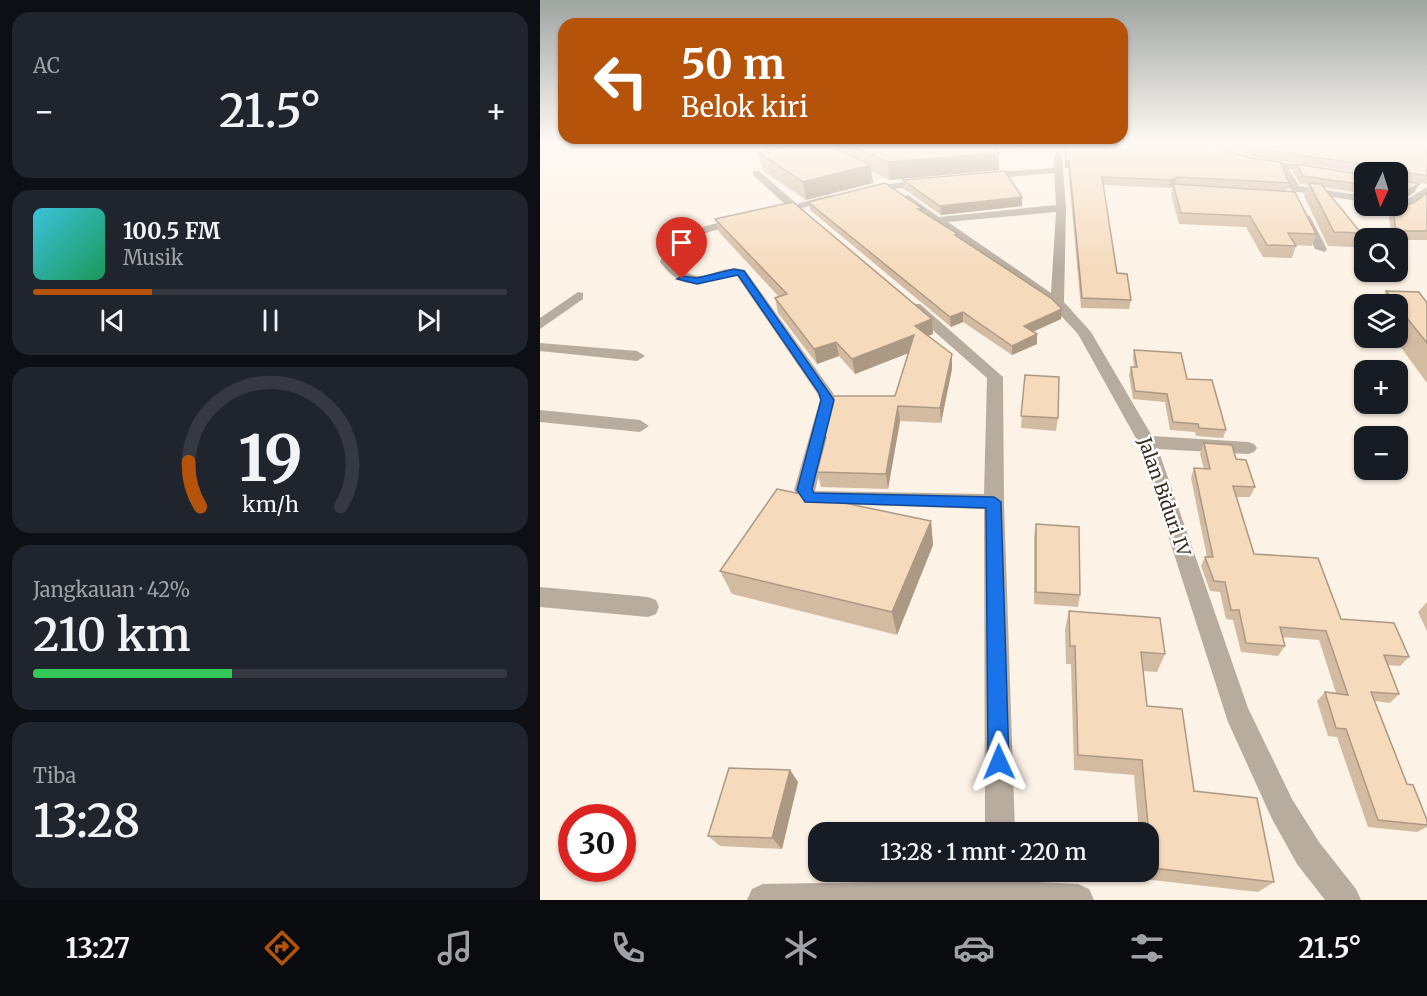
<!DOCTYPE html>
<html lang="id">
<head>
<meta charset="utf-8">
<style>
	body { margin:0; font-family:Merriweather,serif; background:#20242c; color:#f1f3f6; height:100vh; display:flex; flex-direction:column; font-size:22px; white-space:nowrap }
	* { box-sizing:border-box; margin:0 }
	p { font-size:20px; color:#9ea1a6 }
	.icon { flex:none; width:33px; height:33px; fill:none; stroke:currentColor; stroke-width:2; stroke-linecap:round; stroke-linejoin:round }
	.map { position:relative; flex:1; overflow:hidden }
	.details { display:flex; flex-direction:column; gap:12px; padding:12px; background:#0d0f14; width:540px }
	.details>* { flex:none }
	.guide { position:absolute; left:18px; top:18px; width:570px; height:126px; border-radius:18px; box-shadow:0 2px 4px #0004; background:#b45309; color:#fff; overflow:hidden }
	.needle { width:39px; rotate:184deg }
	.buttons { position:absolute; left:814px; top:162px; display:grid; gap:12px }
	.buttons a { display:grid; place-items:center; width:54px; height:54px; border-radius:12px; background:#171b24; box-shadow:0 2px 4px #0004; font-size:30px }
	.speed { position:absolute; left:18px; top:804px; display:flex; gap:12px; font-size:30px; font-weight:700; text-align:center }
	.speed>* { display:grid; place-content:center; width:78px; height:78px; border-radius:50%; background:#171b24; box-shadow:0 2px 4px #0004; line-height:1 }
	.speed .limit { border:9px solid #d22; background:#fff; color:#111 }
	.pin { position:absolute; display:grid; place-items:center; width:51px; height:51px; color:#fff; margin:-62px -26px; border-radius:50% 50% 50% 0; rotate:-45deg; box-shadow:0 0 6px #0007 }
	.pin .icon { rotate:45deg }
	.me { position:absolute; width:66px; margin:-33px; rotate:359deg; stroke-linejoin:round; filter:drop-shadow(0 0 4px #0008) }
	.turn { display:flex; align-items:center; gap:21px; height:126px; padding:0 24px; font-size:27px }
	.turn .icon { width:78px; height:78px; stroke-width:2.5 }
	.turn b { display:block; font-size:42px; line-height:51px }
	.big { font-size:45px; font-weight:600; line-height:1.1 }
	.details .widget { flex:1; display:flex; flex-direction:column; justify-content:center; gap:9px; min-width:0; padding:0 21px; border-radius:18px; background:#20242c }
	.details .dial { align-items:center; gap:0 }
	.dial svg { height:156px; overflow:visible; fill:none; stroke:#363941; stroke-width:7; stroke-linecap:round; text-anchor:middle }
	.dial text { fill:#f1f3f6; stroke:none }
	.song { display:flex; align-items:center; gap:18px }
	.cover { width:72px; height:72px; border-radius:9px; background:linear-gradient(135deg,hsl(190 70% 55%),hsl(150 70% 35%)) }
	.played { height:6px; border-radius:3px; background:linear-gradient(90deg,#b45309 25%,#363941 25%) }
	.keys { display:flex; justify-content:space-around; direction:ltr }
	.heat { display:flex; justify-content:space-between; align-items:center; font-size:33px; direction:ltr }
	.charge { height:9px; border-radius:4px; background:linear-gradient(90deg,#34c759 42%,#363941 0) }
	.trip { position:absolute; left:268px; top:822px; width:351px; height:60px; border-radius:18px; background:#171b24; box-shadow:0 2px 4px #0004; font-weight:600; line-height:60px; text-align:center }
	.dock { display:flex; height:96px; justify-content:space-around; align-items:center; background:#090b0e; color:#9ea1a6 }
	.dock .icon { width:42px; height:42px }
	.dock .selected { color:#b45309 }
	.dock b { font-size:27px; color:#f1f3f6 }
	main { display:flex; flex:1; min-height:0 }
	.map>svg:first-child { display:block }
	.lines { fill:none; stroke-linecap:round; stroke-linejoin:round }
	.minor { fill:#b8ac9f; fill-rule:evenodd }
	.wall { fill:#d3bba2 }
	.shaded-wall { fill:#ac9984 }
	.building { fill:#f5dabc; stroke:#ac9984; stroke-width:1.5 }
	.route { fill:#1a73e8; stroke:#114b97; stroke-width:1.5 }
	.labels { text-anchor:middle; stroke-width:5; stroke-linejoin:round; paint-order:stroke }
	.street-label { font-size:18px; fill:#362c20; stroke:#fff }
</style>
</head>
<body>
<main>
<section class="details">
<div class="widget"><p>AC</p>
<div class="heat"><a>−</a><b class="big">21.5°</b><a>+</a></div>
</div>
<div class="widget">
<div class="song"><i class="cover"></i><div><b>100.5 FM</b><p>Musik</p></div></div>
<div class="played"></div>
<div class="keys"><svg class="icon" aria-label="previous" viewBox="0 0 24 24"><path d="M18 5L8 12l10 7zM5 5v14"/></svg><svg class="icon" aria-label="pause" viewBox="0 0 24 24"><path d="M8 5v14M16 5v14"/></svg><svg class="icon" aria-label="next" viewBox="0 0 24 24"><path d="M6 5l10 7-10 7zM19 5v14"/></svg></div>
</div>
<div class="widget dial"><svg viewBox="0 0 100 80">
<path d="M14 69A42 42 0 1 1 86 69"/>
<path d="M14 69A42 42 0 0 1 8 46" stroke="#b45309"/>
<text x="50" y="56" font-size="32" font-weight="700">19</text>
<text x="50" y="72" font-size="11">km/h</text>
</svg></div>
<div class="widget"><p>Jangkauan · 42%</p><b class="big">210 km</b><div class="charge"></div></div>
<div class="widget"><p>Tiba</p><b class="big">13:28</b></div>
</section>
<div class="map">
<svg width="887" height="900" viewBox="0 0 887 900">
	<rect width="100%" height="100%" fill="#fdf2e6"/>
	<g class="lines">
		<g class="minor">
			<path d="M518,152L522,155L526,208L524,302L551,332L612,436L708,442L714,444L717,448L714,452L708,454L618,449L708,708L752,799L779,842L816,889L821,900H785L757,864L732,819L688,722L598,442L538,334L512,306L359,197L368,195L399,217L516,205L514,173L445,179L440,176L445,173L514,168V155ZM516,212L511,293L408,222Z"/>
			<path d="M720,159L825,175V181L749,169L759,186L825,196V202L752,191L746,185L739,168L717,164L715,162Z"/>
			<path d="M213,171H219L257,204L290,195L295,198L262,208L266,213L265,215H257L252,211L232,214V210L247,206L213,175Z"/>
			<path d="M388,179L391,180V184L326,193L321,190L326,187Z"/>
			<path d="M887,187V195L874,206L850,216L845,213Z"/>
			<path d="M761,214L770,216L787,249L785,252L775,249L760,216Z"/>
			<path d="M200,218L205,221L204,223C180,230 140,234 132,261C165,293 172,262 205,270L293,393L296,400L275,491L444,494L447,378L370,310V304H380L463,377L464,502L475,832H445L444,509L263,503L254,490L280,400L277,393L197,276C162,277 149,299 120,262C130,230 171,225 200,218Z"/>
			<path d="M38,292L43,293V299L0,329V318Z"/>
			<path d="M0,343L97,351L105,356L97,361L0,351Z"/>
			<path d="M0,410L100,420L109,426L100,432L0,422Z"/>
			<path d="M0,587L108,597L116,600L119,607L116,614L108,617L0,607Z"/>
			<path d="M445,872H476L477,881L538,884L549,889L554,900H207L212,889L223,884L445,880Z"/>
		</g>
	</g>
	<g class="wall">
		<path d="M258,144H422L459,153V170L349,180L331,171L333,183L266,200L223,171L219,153Z"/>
		<path d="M525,144H666L749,183L747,191L776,234L772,246L755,245L756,246L752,258L723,257L706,227L639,224L631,194L633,186L629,188L563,185L577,273L591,300L589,309L541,308L528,168H525Z"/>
		<path d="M673,144H887V184L860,180L875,192L858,202V172L825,173L714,157Z"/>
		<path d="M756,164L825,175V194L783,187L821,233L814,247L788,246L764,196L768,185L760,184L753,172Z"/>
		<path d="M363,180L482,197V206L401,215L364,189Z"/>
		<path d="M887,193V240H858V238H852L849,217L853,209L873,203Z"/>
		<path d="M268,202L383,212L418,234L419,238L522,309L521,319L493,331L497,344L472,355L423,322L411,327L270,210Z"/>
		<path d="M175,219L392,319L393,334L388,336L412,369L401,423L360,421L348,489L281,487L277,472L284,444L282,436L355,396L369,353L315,374L299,356L277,364L238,313L235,298L239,297L179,232Z"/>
		<path d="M846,291L887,303V383L854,338H858V304H839Z"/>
		<path d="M594,350L647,379L686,430L683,438L656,436L655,432L630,430L625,402L593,399L589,375L591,367H594L593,358Z"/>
		<path d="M485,375L518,418L516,431L481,428Z"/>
		<path d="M664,443L696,459L715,487L710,497H696L714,554L801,619L869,657L860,666L848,665L859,694L850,703L835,701L867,784L887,820V827L877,832L828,827L797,737L788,736L777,701L785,692L796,693L779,640L742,637L745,646L738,656L701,652L693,620L686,619L680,592L670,591L661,566L665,557H667L651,478L654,468L664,469L660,454Z"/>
		<path d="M391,521L393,545L357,635L192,594L180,571Z"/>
		<path d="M496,524L540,595L538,607L494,604V536Z"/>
		<path d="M887,602V631L878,612Z"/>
		<path d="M529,611L625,654L617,672L603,671L607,706L654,791L734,882L718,892L603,879L602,872H609V832H599L594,775L534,770L531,664H526L525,629Z"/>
		<path d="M250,770L258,782L242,849L180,846L168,836Z"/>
	</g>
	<g class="shaded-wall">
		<path d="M293,144H299L301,157L292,145Z"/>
		<path d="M422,144V156L459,153V170L349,180L348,162Z"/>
		<path d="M526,160H529L528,168H525Z"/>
		<path d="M330,165L333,183L266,200L263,182Z"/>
		<path d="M637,177L635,185L633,184V186L629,188L630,180Z"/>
		<path d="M879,184L875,192L858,202V196Z"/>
		<path d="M482,197V206L401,215L400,206Z"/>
		<path d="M522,309L521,319L484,336V326Z"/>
		<path d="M423,312V322L411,327L410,317Z"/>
		<path d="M392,319L393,334L377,340L375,326Z"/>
		<path d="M497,334V344L472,355V346Z"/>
		<path d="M374,335L376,350L315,374L312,359Z"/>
		<path d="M296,342L299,356L277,364L274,349Z"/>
		<path d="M412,354V369L401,423L400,408Z"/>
		<path d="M358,406L360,421L348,489L346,474Z"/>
		<path d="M391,521L393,545L357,635L352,612Z"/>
		<path d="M250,770L258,782L242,849L232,838Z"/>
	</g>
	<g class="building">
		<path d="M258,144H293L292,145L295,148L330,165L263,182L219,153Z"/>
		<path d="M307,144H422V145L453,144L459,153L348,162Z"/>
		<path d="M526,144H666L710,158L740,162L749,183L637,177L630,180L562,177L577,273L587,274L591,300L542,298L529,160H526Z"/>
		<path d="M699,144H887V176L860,171V180L879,184L858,196V172H830L829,165L716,149Z"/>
		<path d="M756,164L825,175V185L763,176Z"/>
		<path d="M465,171L482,197L400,206L363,180Z"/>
		<path d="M345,183L383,209H378L418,234L415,235L511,298L522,309L484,326L497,334L472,346L423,312L410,317L268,202Z"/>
		<path d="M769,183L781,184L821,233L794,232Z"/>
		<path d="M633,184L755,192L776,234L748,233L756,246L727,245L710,216L641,213Z"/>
		<path d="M887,193V231H856L853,209L873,203Z"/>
		<path d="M253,202L392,319L375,326L412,354L400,408L358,406L346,474L277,472L286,437L282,436L294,396H355L374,335L312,359L296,342L274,349L235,298L247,294L175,219Z"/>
		<path d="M846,291L879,292L887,303V343L858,307V304H856Z"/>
		<path d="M594,350L641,353L647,379L672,380L686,430L659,428L658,424L633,422L627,394L595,391L591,367H597Z"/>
		<path d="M485,375L519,377L518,418L481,416Z"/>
		<path d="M664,443L692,445L696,459L706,460L715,487L693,486L714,554L778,558L801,619L854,623L869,657L844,655L859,694L831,692L867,784L873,785L887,820V825L838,820L806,729L796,728L785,692L808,695L786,631L740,627L745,646L706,643L699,610H691L685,582L674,581L665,557H673L654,468L670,469Z"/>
		<path d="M237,489L391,521L352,612L180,571Z"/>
		<path d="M496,524L539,527L540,595L496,592Z"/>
		<path d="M529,611L620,618L625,654L601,652L607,706L642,709L654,791L717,798L734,882L612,868L602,760L538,755L535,646H530Z"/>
		<path d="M189,768L250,770L232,838L168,836Z"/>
	</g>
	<linearGradient id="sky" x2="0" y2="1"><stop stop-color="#9fa5a2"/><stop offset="0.53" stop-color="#fef9f4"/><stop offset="1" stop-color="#fef9f4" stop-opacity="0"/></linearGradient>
	<rect width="887" height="270" fill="url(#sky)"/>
	<path class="route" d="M194,269L204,271L294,400L272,489L274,493L454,497L461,502L469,762L466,769L459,772L451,769L448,762L446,508L265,502L257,490L281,400L279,393L198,275L157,284L137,279L142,276L157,278Z"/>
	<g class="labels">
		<g class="street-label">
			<text transform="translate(624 497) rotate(71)" y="6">Jalan Biduri IV</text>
		</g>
	</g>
</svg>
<div class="buttons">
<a><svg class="needle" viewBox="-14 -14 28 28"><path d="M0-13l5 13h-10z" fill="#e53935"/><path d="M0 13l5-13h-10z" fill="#9ea1a6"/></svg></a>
<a><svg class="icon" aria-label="search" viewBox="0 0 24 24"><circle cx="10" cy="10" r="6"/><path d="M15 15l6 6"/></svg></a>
<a><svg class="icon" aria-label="layers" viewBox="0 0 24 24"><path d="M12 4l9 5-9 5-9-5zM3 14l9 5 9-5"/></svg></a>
<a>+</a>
<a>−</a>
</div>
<div class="speed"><div class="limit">30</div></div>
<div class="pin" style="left:142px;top:279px;background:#d93025"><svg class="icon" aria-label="arrive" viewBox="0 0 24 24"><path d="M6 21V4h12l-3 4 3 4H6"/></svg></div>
<svg class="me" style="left:459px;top:762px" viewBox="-20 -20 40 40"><path d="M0-17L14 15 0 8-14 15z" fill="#1a73e8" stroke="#fff" stroke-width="4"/></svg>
<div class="trip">13:28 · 1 mnt · 220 m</div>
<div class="guide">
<div class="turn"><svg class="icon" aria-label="left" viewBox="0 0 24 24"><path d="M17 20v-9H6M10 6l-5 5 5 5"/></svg><div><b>50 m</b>Belok kiri</div></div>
</div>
</div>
</main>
<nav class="dock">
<b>13:27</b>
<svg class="icon selected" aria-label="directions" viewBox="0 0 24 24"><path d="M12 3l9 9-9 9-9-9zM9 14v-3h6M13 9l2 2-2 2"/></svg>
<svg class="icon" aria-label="music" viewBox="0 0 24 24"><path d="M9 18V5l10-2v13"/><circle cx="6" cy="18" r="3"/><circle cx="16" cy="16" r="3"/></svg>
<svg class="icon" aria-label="phone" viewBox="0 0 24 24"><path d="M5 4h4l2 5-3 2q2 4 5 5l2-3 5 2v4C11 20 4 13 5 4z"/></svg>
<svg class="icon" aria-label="climate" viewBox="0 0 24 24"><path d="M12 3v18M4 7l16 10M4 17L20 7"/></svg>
<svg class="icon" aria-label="car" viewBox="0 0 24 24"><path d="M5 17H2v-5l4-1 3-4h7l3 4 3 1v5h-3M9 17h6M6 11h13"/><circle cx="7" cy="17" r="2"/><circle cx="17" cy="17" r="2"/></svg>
<svg class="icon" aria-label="filters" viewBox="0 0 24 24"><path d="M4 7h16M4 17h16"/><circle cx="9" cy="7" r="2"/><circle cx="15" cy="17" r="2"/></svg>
<b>21.5°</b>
</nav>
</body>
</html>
